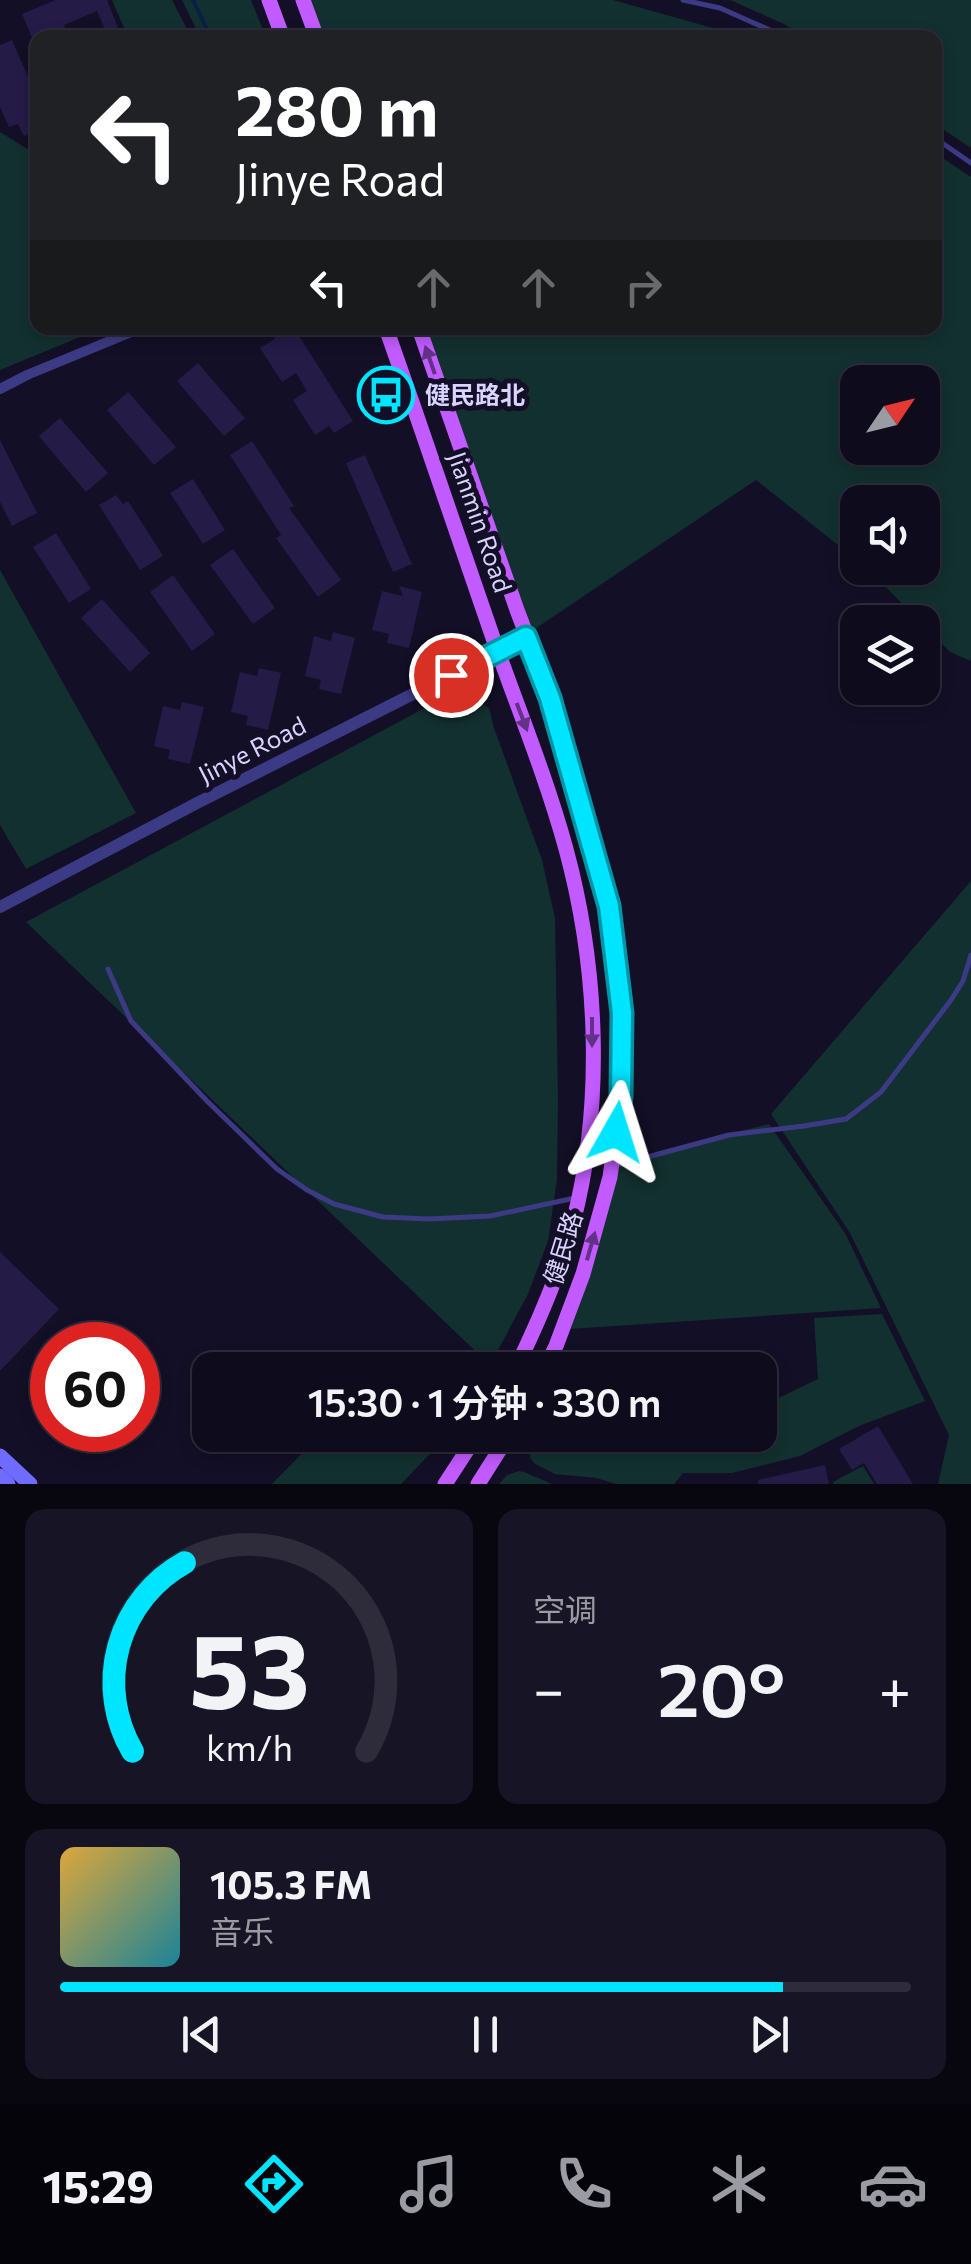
<!DOCTYPE html>
<html lang="zh">
<head>
<meta charset="utf-8">
<style>
	body { margin:0; font-family:Commissioner,"Noto Sans SC",sans-serif; background:#171425; color:#f1f3f6; height:100vh; display:flex; flex-direction:column; font-size:38px; white-space:nowrap }
	* { box-sizing:border-box; margin:0 }
	p { font-size:32px; color:#9b9ba3 }
	.icon { flex:none; width:55px; height:55px; fill:none; stroke:currentColor; stroke-width:2; stroke-linecap:round; stroke-linejoin:round }
	.map { position:relative; height:1484px; overflow:hidden }
	.side { display:flex; flex-direction:column; gap:25px; padding:25px; background:#08060f; flex:1 }
	.side>* { flex:none }
	.hud { position:absolute; left:30px; top:30px; width:912px; height:305px; border-radius:20px; box-shadow:0 5px 15px #0003,0 0 0 2px #2e2b3b; background:#202124; color:#fff; overflow:hidden }
	.needle { width:65px; rotate:55deg }
	.buttons { position:absolute; left:840px; top:365px; display:grid; gap:20px }
	.buttons a { display:grid; place-items:center; width:100px; height:100px; border-radius:20px; background:#0e0b1c; box-shadow:0 5px 15px #0003,0 0 0 2px #2e2b3b; font-size:50px }
	.speed { position:absolute; left:30px; top:1322px; display:flex; gap:20px; font-size:50px; font-weight:700; text-align:center }
	.speed>* { display:grid; place-content:center; width:130px; height:130px; border-radius:50%; background:#0e0b1c; box-shadow:0 5px 15px #0003,0 0 0 2px #2e2b3b; line-height:1 }
	.speed .limit { border:15px solid #d22; background:#fff; color:#111 }
	.pin { position:absolute; display:grid; place-items:center; width:85px; height:85px; color:#fff; margin:-42px; border:5px solid #fff; border-radius:50%; box-shadow:0 2px 10px #0007 }
	.me { position:absolute; width:110px; margin:-55px; rotate:6deg; stroke-linejoin:round; filter:drop-shadow(0 0 8px #0008) }
	.turn { display:flex; align-items:center; gap:35px; height:210px; padding:0 40px; font-size:45px }
	.turn .icon { width:130px; height:130px; stroke-width:2.5 }
	.turn b { display:block; font-size:70px; line-height:85px }
	.lanes { display:flex; align-items:center; height:95px; padding:0 40px; background:#0003; justify-content:center; gap:50px; direction:ltr }
	.lanes .off { opacity:.35 }
	.big { font-size:75px; font-weight:600; line-height:1.1 }
	.side .tile { flex:1; display:flex; flex-direction:column; justify-content:center; gap:15px; min-width:0; padding:0 35px; border-radius:20px; background:#171425 }
	.side .dial { align-items:center; gap:0 }
	.dial svg { height:260px; overflow:visible; fill:none; stroke:#2e2b3b; stroke-width:7; stroke-linecap:round; text-anchor:middle }
	.dial text { fill:#f1f3f6; stroke:none }
	.song { display:flex; align-items:center; gap:30px }
	.cover { width:120px; height:120px; border-radius:15px; background:linear-gradient(135deg,hsl(40 70% 55%),hsl(190 70% 35%)) }
	.played { height:10px; border-radius:5px; background:linear-gradient(90deg,#00e5ff 85%,#2e2b3b 85%) }
	.keys { display:flex; justify-content:space-around; direction:ltr }
	.heat { display:flex; justify-content:space-between; align-items:center; font-size:55px; direction:ltr }
	.side .tiles { flex:1; display:grid; gap:25px; grid-template-columns:1fr 1fr }
	.tile:last-child { grid-column:span 2 }
	.trip { position:absolute; left:192px; top:1352px; width:585px; height:100px; border-radius:20px; background:#0e0b1c; box-shadow:0 5px 15px #0003,0 0 0 2px #2e2b3b; font-weight:600; line-height:100px; text-align:center }
	.menu { display:flex; height:160px; justify-content:space-around; align-items:center; background:#06040b; color:#9b9ba3 }
	.menu .icon { width:70px; height:70px }
	.menu .active { color:#00e5ff }
	.menu b { font-size:45px; color:#f1f3f6 }
	.map>svg:first-child { display:block }
	.green { fill:#12302f; fill-rule:evenodd }
	.lines { fill:none; stroke-linecap:round; stroke-linejoin:round }
	.stream { stroke:#0a1f44; stroke-width:4 }
	.building { fill:#241b47 }
	.service { stroke:#3d3a85; stroke-width:5 }
	.minor { stroke:#3d3a85; stroke-width:10 }
	.tertiary { stroke:#3d3a85; stroke-width:12 }
	.secondary { stroke:#6f6bff; stroke-width:15 }
	.primary { stroke:#c25bff; stroke-width:15 }
	.oneway { fill:#623188 }
	.route-casing { stroke:#0095a6; stroke-width:25 }
	.route { stroke:#00e5ff; stroke-width:18 }
	.labels { text-anchor:middle; stroke-width:10; stroke-linejoin:round; paint-order:stroke }
	.poi-label { font-size:25px; font-weight:bold; fill:#d9d4ff; stroke:#130f26; text-anchor:start }
	.street-label { font-size:25px; fill:#d9d4ff; stroke:#130f26 }
</style>
</head>
<body>
<div class="map">
<svg width="971" height="1484" viewBox="0 0 971 1484">
	<rect width="100%" height="100%" fill="#130f26"/>
	<g class="green">
		<path d="M112,0H172L191,37H128Z"/>
		<path d="M182,0H251L266,37H200Z"/>
		<path d="M310,0H613L745,37H323Z"/>
		<path d="M730,0H971V148L935,124V38L804,37L784,24Z"/>
		<path d="M0,132L37,155L38,328H102L0,370Z"/>
		<path d="M935,153L971,177V661L950,652L867,568H922V502H858L857,560L756,480L532,631L425,328H935ZM858,382H922V448H858Z"/>
		<path d="M0,570L136,813L26,869L0,825Z"/>
		<path d="M460,689L489,708L494,728L542,860L555,918L558,1100L557,1179L548,1241L528,1294L490,1365L26,922Z"/>
		<path d="M971,881V1484H938L949,1435L850,1233L771,1114Z"/>
		<path d="M769,1124L845,1233L881,1308L570,1329L618,1162Z"/>
		<path d="M882,1314L925,1401L859,1426L800,1456L732,1473H683L674,1484H616L596,1478L555,1474L535,1464L530,1458L531,1445L538,1435H576L717,1447L730,1435H760V1407L818,1379L814,1318Z"/>
		<path d="M320,1435H441L445,1438L401,1484H272Z"/>
		<path d="M863,1466L874,1484H834L833,1482Z"/>
		<path d="M519,1471L524,1472L552,1484H499L507,1475Z"/>
	</g>
	<g class="lines">
		<path class="stream" d="M193,0L211,38"/>
	</g>
	<g class="building">
		<path d="M55,0H107L122,38H86L105,29L97,11L64,25L69,38H32L22,14Z"/>
		<path d="M12,40L38,100V130L24,136L18,124L9,127L0,107V45Z"/>
		<path d="M277,328H294L353,421L334,433L329,426L315,435L293,400L307,391L296,373L282,382L260,348L275,339L270,332Z"/>
		<path d="M198,363L245,418L224,436L177,381Z"/>
		<path d="M128,392L176,447L154,465L107,410Z"/>
		<path d="M60,418L108,473L86,492L39,436Z"/>
		<path d="M0,440L37,513L12,526L0,502Z"/>
		<path d="M252,441L294,506L289,508L341,580L318,597L276,538L281,535L230,455Z"/>
		<path d="M365,455L412,564L393,572L346,463Z"/>
		<path d="M193,479L225,530L203,544L170,493Z"/>
		<path d="M116,495L123,504L128,501L163,556L140,570L99,505Z"/>
		<path d="M56,533L91,589L69,603L33,547Z"/>
		<path d="M233,549L275,608L253,624L210,565Z"/>
		<path d="M173,575L215,634L192,651L150,592Z"/>
		<path d="M399,586L422,592L409,648L387,643L389,634L372,630L382,591L403,596Z"/>
		<path d="M102,599L150,653L130,672L81,618Z"/>
		<path d="M333,632L355,638L341,694L319,689L321,680L305,676L314,636L331,641Z"/>
		<path d="M259,668L281,673L268,730L246,725L248,716L231,712L240,672L257,676Z"/>
		<path d="M182,702L204,707L190,764L168,759L170,750L154,746L163,706L180,710Z"/>
		<path d="M0,1252L59,1309L0,1371Z"/>
		<path d="M706,1352H749V1370H649V1355H706Z"/>
		<path d="M878,1426L913,1484H877L864,1463L852,1470L839,1449Z"/>
		<path d="M825,1465L829,1484H758V1480Z"/>
	</g>
	<g class="lines">
		<g class="service">
			<path d="M683,0L720,8L788,38"/>
			<path d="M935,138L971,163"/>
			<path d="M108,969L131,1021L207,1101L277,1169L307,1190L334,1204L383,1217L428,1219L490,1216L575,1198"/>
			<path d="M614,1166L729,1135L804,1126L846,1119L881,1092L951,1000L963,981L971,955"/>
		</g>
		<path class="minor" d="M0,389L27,375L141,328"/>
		<path class="tertiary" d="M0,907L197,803L526,637"/>
		<g class="secondary">
			<path d="M0,1456L30,1484"/>
			<path d="M0,1476L8,1484"/>
		</g>
		<g class="primary">
			<path d="M269,0L283,38"/>
			<path d="M303,0L317,38"/>
			<path d="M386,328C422,430 457,532 492,635C517,706 546,776 566,849C598,967 604,1104 573,1223C560,1273 538,1323 515,1370"/>
			<path d="M419,328L517,610L550,697L609,906L621,1013V1096L610,1177L583,1274L556,1346L544,1370"/>
			<path d="M445,1484L477,1435"/>
			<path d="M478,1484L509,1435"/>
		</g>
	</g>
	<defs><path id="oneway-solid" d="M-6-.8H1V-3.2L6.5 0L1 3.2V.8H-6Z" transform="scale(2.5)"/></defs>
	<g class="oneway">
		<use href="#oneway-solid" transform="translate(430 360) rotate(-109)"/>
		<use href="#oneway-solid" transform="translate(522 717) rotate(69)"/>
		<use href="#oneway-solid" transform="translate(592 1032) rotate(90)"/>
		<use href="#oneway-solid" transform="translate(591 1246) rotate(-74)"/>
	</g>
	<g class="lines">
		<g class="route-casing">
			<path id="route" d="M451,675L526,637L550,698L609,906L622,1013L621,1096L616,1132"/>
		</g>
		<use href="#route" class="route"/>
	</g>
	<defs>
		<g id="bus-ring" transform="scale(2.875)"><circle r="9.5" fill="#130f26" stroke="#00e5ff" stroke-width="1.5"/><path d="M-5-6H5V4H4V6H2V4H-2V6H-4V4H-5ZM-3.5-4V0h7V-4ZM-3.5 1.2v1.5H-2V1.2ZM2 1.2v1.5H3.5V1.2Z" fill="#00e5ff"/></g>
	</defs>
	<g fill-rule="evenodd">
		<use href="#bus-ring" x="386" y="395"/>
	</g>
	<g class="labels">
		<g class="poi-label">
			<text x="425" y="404">健民路北</text>
		</g>
		<g class="street-label">
			<text transform="translate(480 522) rotate(71)" y="9">Jianmin Road</text>
			<text transform="translate(252 750) rotate(-27)" y="9">Jinye Road</text>
			<text transform="translate(563 1248) rotate(-73)" y="9">健民路</text>
		</g>
	</g>
</svg>
<div class="buttons">
<a><svg class="needle" viewBox="-14 -14 28 28"><path d="M0-13l5 13h-10z" fill="#e53935"/><path d="M0 13l5-13h-10z" fill="#9b9ba3"/></svg></a>
<a><svg class="icon" aria-label="sound" viewBox="0 0 24 24"><path d="M4 9h4l5-4v14l-5-4H4zM17 9q2 3 0 6"/></svg></a>
<a><svg class="icon" aria-label="layers" viewBox="0 0 24 24"><path d="M12 4l9 5-9 5-9-5zM3 14l9 5 9-5"/></svg></a>
</div>
<div class="speed"><div class="limit">60</div></div>
<div class="pin" style="left:451px;top:675px;background:#d93025"><svg class="icon" aria-label="arrive" viewBox="0 0 24 24"><path d="M6 21V4h12l-3 4 3 4H6"/></svg></div>
<svg class="me" style="left:616px;top:1132px" viewBox="-20 -20 40 40"><path d="M0-17L14 15 0 8-14 15z" fill="#00e5ff" stroke="#fff" stroke-width="4"/></svg>
<div class="trip">15:30 · 1 分钟 · 330 m</div>
<div class="hud">
<div class="turn"><svg class="icon" aria-label="left" viewBox="0 0 24 24"><path d="M17 20v-9H6M10 6l-5 5 5 5"/></svg><div><b>280 m</b>Jinye Road</div></div>
<div class="lanes"><svg class="icon" aria-label="left" viewBox="0 0 24 24"><path d="M17 20v-9H6M10 6l-5 5 5 5"/></svg><svg class="icon off" aria-label="ahead" viewBox="0 0 24 24"><path d="M12 20V5M6 11l6-6 6 6"/></svg><svg class="icon off" aria-label="ahead" viewBox="0 0 24 24"><path d="M12 20V5M6 11l6-6 6 6"/></svg><svg class="icon off" aria-label="right" viewBox="0 0 24 24"><path d="M7 20v-9h11M14 6l5 5-5 5"/></svg></div>
</div>
</div>
<section class="side">
<div class="tiles">
<div class="tile dial"><svg viewBox="0 0 100 80">
<path d="M14 69A42 42 0 1 1 86 69"/>
<path d="M14 69A42 42 0 0 1 30 11" stroke="#00e5ff"/>
<text x="50" y="56" font-size="32" font-weight="700">53</text>
<text x="50" y="72" font-size="11">km/h</text>
</svg></div>
<div class="tile"><p>空调</p>
<div class="heat"><a>−</a><b class="big">20°</b><a>+</a></div>
</div>
<div class="tile">
<div class="song"><i class="cover"></i><div><b>105.3 FM</b><p>音乐</p></div></div>
<div class="played"></div>
<div class="keys"><svg class="icon" aria-label="previous" viewBox="0 0 24 24"><path d="M18 5L8 12l10 7zM5 5v14"/></svg><svg class="icon" aria-label="pause" viewBox="0 0 24 24"><path d="M8 5v14M16 5v14"/></svg><svg class="icon" aria-label="next" viewBox="0 0 24 24"><path d="M6 5l10 7-10 7zM19 5v14"/></svg></div>
</div>
</div>
</section>
<nav class="menu">
<b>15:29</b>
<svg class="icon active" aria-label="directions" viewBox="0 0 24 24"><path d="M12 3l9 9-9 9-9-9zM9 14v-3h6M13 9l2 2-2 2"/></svg>
<svg class="icon" aria-label="music" viewBox="0 0 24 24"><path d="M9 18V5l10-2v13"/><circle cx="6" cy="18" r="3"/><circle cx="16" cy="16" r="3"/></svg>
<svg class="icon" aria-label="phone" viewBox="0 0 24 24"><path d="M5 4h4l2 5-3 2q2 4 5 5l2-3 5 2v4C11 20 4 13 5 4z"/></svg>
<svg class="icon" aria-label="climate" viewBox="0 0 24 24"><path d="M12 3v18M4 7l16 10M4 17L20 7"/></svg>
<svg class="icon" aria-label="car" viewBox="0 0 24 24"><path d="M5 17H2v-5l4-1 3-4h7l3 4 3 1v5h-3M9 17h6M6 11h13"/><circle cx="7" cy="17" r="2"/><circle cx="17" cy="17" r="2"/></svg>
</nav>
</body>
</html>
